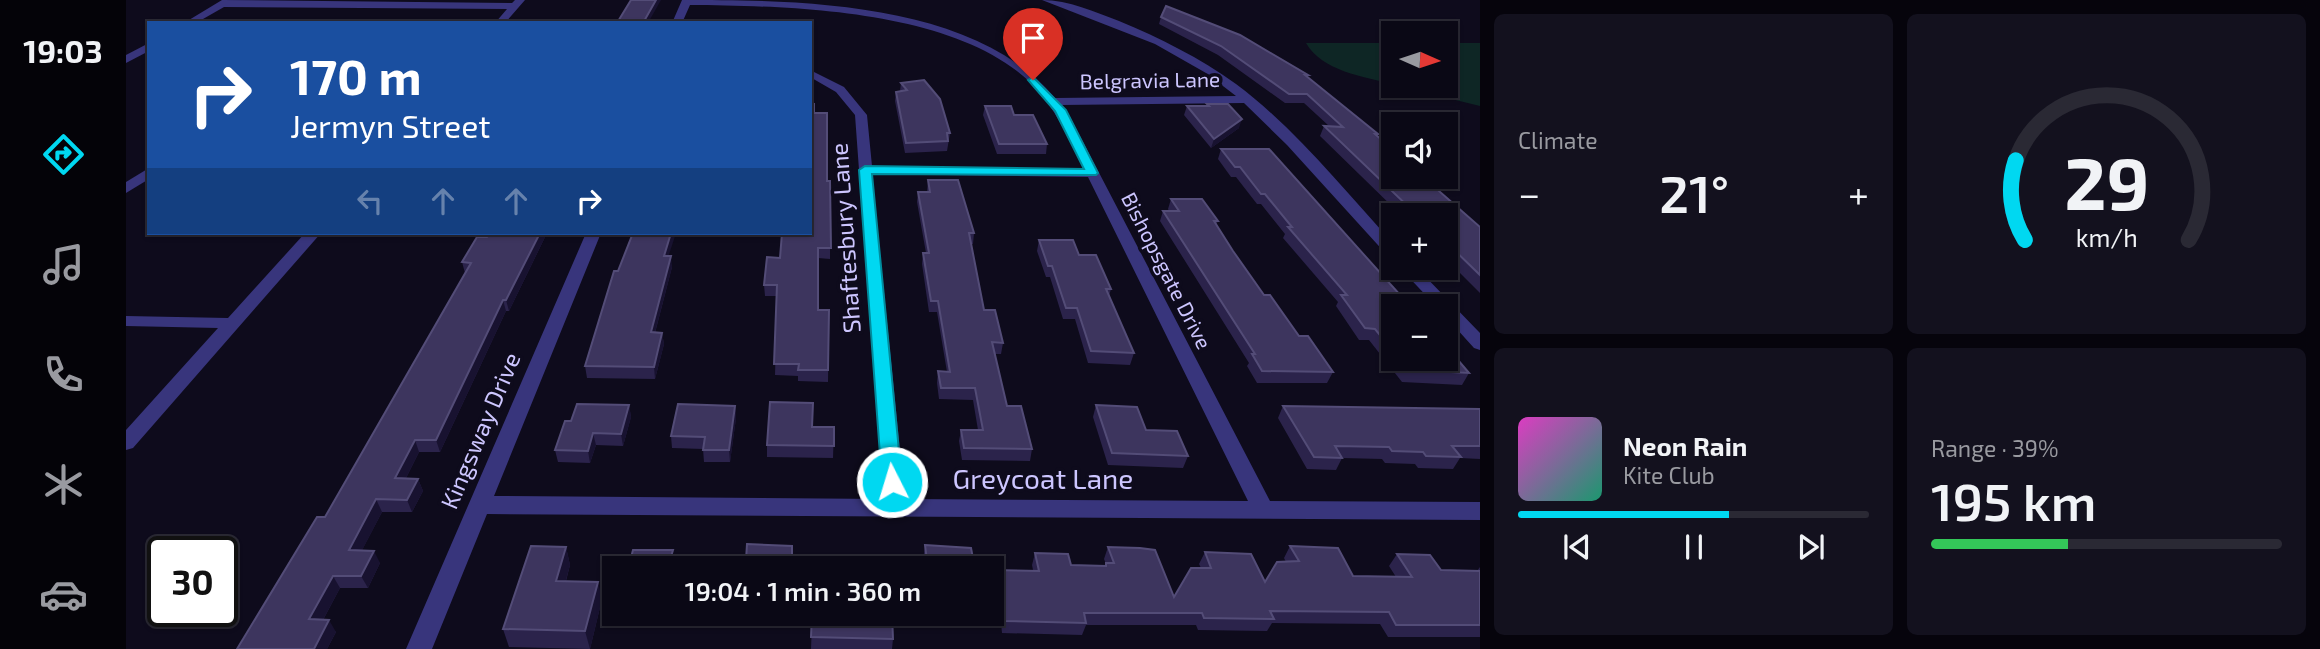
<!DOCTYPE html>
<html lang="en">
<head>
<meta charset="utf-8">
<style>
	body { margin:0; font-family:"Exo 2",sans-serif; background:#13111e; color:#f1f3f6; height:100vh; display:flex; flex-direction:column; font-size:26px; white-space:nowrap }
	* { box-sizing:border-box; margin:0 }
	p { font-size:23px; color:#999aa0 }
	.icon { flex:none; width:38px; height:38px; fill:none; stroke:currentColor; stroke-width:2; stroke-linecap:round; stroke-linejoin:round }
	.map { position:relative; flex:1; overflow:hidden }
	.details { display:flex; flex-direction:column; gap:14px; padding:14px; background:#06040c; width:840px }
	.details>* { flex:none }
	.top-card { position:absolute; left:21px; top:21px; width:665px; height:214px; border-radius:0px; box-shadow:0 2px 5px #0004,0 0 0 2px #2a2934; background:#1a4fa0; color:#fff; overflow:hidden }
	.needle { width:46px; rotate:93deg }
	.buttons { position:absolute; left:1255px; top:21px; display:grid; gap:14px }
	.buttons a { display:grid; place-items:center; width:77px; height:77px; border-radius:0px; background:#0a0815; box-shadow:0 2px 5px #0004,0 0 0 2px #2a2934; font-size:35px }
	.speed { position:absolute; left:21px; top:536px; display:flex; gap:14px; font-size:35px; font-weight:700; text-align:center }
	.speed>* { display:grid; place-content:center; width:91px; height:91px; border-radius:50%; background:#0a0815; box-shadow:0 2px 5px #0004,0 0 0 2px #2a2934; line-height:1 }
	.speed .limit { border:4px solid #111; border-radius:10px; background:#fff; color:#111 }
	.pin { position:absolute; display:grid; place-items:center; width:60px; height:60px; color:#fff; margin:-72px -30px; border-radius:50% 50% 50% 0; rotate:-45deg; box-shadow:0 0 7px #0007 }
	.pin .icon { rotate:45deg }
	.me { position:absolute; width:77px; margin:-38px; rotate:355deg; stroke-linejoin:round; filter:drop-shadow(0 0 5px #0008) }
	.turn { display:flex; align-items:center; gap:24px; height:147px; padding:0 28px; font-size:32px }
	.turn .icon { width:91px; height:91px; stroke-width:2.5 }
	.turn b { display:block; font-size:49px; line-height:60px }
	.lanes { display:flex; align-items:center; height:66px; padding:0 28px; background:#0003; justify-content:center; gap:35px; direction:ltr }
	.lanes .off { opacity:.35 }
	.big { font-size:52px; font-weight:600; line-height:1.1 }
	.details .tile { flex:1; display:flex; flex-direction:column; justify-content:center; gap:10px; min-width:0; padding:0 24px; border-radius:10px; background:#13111e }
	.details .dial { align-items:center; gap:0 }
	.dial svg { height:182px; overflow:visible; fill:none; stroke:#2a2934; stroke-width:7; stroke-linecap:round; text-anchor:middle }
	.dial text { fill:#f1f3f6; stroke:none }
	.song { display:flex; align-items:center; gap:21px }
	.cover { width:84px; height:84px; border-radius:10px; background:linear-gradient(135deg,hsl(310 70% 55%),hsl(160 70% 35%)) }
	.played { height:7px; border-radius:4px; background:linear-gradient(90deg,#00d8f1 60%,#2a2934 60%) }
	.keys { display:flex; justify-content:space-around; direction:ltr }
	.heat { display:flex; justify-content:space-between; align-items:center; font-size:38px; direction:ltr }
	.charge { height:10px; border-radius:5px; background:linear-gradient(90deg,#34c759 39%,#2a2934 0) }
	.details .tiles { flex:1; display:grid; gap:14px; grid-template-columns:repeat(2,1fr) }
	.trip { position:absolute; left:476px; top:556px; width:402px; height:70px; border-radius:0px; background:#0a0815; box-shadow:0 2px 5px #0004,0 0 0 2px #2a2934; font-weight:600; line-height:70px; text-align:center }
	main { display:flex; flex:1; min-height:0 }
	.menu { display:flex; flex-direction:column; width:126px; justify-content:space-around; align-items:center; background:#040308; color:#999aa0 }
	.menu .icon { width:49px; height:49px }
	.menu .on { color:#00d8f1 }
	.menu b { font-size:32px; color:#f1f3f6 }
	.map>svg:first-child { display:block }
	.green { fill:#0e2625 }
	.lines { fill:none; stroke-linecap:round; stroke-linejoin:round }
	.minor { fill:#38357c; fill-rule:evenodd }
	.wall { fill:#2b234b }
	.shaded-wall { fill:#181230 }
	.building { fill:#3d355e; stroke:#534c77; stroke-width:2 }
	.route { fill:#00d8f1; stroke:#008c9d; stroke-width:2 }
	.labels { text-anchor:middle; stroke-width:7; stroke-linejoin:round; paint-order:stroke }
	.far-street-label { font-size:21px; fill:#cdc6ff; stroke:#0e0b1c }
	.street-label { font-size:24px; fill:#cdc6ff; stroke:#0e0b1c }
	.near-street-label { font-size:28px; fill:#cdc6ff; stroke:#0e0b1c }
</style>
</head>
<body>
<main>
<nav class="menu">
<b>19:03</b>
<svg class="icon on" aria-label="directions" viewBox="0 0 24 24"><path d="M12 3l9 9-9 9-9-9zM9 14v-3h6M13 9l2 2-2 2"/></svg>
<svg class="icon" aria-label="music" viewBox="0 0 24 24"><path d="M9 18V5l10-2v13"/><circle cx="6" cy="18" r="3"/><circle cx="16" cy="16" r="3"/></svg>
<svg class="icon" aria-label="phone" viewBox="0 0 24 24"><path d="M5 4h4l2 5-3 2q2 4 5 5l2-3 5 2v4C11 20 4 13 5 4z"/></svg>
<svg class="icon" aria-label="climate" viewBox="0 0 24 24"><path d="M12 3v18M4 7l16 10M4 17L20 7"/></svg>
<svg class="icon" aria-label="car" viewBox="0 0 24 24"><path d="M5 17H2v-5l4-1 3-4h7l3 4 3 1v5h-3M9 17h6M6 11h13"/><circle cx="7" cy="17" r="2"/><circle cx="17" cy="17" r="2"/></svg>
</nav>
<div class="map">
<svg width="1354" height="649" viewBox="0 0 1354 649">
	<rect width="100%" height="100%" fill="#0e0b1c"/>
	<g class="green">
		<path d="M1180,43H1267V84C1238,77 1196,71 1180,43Z"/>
		<path d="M1320,43H1354V106L1272,86H1320Z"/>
	</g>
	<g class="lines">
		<g class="minor">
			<path d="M96,0L386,3L389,0H399L379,23H369L381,9L98,7L70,23H58Z"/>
			<path d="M556,0C673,0 848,1 929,98L1110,96L1080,73L1029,44L916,0C943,0 969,12 993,21C1034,38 1074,58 1110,84C1169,128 1217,189 1267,243V257L1261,255L1161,145L1118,103L935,105L944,117L1144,501L1354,502V520L361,514L306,649H280L460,233H475L368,496L757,499L729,115L710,92L684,77V70L718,87L741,115L746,166L958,169C943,139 929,107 905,83C828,9 664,6 564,5L556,23H546ZM746,174L962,177L1122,501L779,499Z"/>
			<path d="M23,43V51L0,63V55Z"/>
			<path d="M23,168V179L0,193V182Z"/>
			<path d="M179,233H195L7,448L0,450V430L92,328L0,326V316L102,318Z"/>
			<path d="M1274,268H1291L1354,333V350L1348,348L1320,317V306H1310Z"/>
		</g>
	</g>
	<g class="wall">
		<path d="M1035,17L1182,75L1181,77L1252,134V136L1354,227V293L1320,259V215H1275L1194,136L1198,126H1203L1178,103H1159L1092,55L1033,24Z"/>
		<path d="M775,83L824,133L821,151L779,153L769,101L770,92L774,91Z"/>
		<path d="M1081,104L1113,128L1085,148L1058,115L1061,106H1081Z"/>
		<path d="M859,106L888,115L921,144L920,154H871L857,115Z"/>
		<path d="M688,113L701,181H704V259L692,258V310H703L702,382L672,381V376L649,375L651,296H639L638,285L654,258Z"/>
		<path d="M1095,149L1267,306V359H1320L1343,373L1336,385L1276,382L1243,340H1233L1210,306L1212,302L1157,238L1159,234L1135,204H1131L1110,177H1105L1092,159Z"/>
		<path d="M802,180L848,233L847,244H845L858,310L877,343L875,354H869L881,406L906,449L904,461L836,460L833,441L835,430H852L847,400L813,399L811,383L812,371L821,372L811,312H803L796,264L797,253H800L791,202L792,192H801Z"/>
		<path d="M1045,199L1092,221L1090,225L1107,251L1138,295L1173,336L1207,372L1201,383H1131L1121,366L1123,363L1034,221L1037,211H1043L1042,209Z"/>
		<path d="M364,233H421L383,311H380L314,452H293L280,478L292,479L297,491L286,512H256L236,550L254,563L242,588H214L197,620L210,632L201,649H112L199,517L339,273L336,262L361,237Z"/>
		<path d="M913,240L953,255L985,289L983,296L1008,353L1004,365L962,363L949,319H937L924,277H920L911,251Z"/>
		<path d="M543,256L546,267L529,333H536L538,344L529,379L461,378L459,366L492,271Z"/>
		<path d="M503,405L505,417L497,446L470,445L464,463L432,462L429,450L445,421Z"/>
		<path d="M970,405L1020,430L1062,456L1057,468L982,465L967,417Z"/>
		<path d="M609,406L610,418L604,462H578L577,449L546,448L545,436Z"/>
		<path d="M1157,406L1354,409V459L1334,458L1327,469L1292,468L1289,464L1259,463L1256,459L1216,458L1210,470L1181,469L1152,418Z"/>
		<path d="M686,427H708L707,458L641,457V445Z"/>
		<path d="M799,545L849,569H725L726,556L762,561H797Z"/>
		<path d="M1164,546L1227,576L1270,577L1263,566L1271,554L1315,570L1351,571L1354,567V637H1262L1254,624L1146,623L1141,631L1072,630L1070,625H960L956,635L876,633L875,623H766L767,639L766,649H685L686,622L573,621V625L504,624L502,614H866V570H907L906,565L909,553L945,565L979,566L980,564L978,559L982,547L1048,597L1075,568L1073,564L1079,552L1139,582L1160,562L1158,558Z"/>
		<path d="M440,547L444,565L440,581L476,599L464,649L383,647L377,629Z"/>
	</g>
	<g class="shaded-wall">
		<path d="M530,0H535L522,23H517Z"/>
		<path d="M1116,119L1113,128L1085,148L1088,139Z"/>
		<path d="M414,233H421L383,311L380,300Z"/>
		<path d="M545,233H550L539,267L538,256Z"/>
		<path d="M545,256L546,267L526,344L525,332Z"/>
		<path d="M377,300L380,311L314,452L310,440Z"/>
		<path d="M536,333L538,344L529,379L528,367Z"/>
		<path d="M503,405L505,417L497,446L495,434Z"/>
		<path d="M609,406L610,418L604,462L603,450Z"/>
		<path d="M467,433L470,445L464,463L462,451Z"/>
		<path d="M289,440L293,452L274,490L269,478Z"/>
		<path d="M292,479L297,491L286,512L281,500Z"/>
		<path d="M250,499L256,512L230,562L223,550Z"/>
		<path d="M440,547L444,565L435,598L430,581Z"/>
		<path d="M248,551L254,563L242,588L235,576Z"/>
		<path d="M207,576L214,588L191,631L183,619Z"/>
		<path d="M472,582L476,599L464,649L459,631Z"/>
		<path d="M203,620L210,632L201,649H188Z"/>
	</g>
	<g class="building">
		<path d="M505,0H530L517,23H491Z"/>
		<path d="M1040,6L1114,35L1182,75H1179L1252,134H1249L1267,150V177H1297L1354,227V275L1320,242V215H1291L1198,126L1217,127L1181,94H1163L1095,46L1035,17Z"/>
		<path d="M798,80L814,99L824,133H821L822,141L780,143L770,92L781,90L775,83Z"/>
		<path d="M684,104H688V113H701V181H704L705,248H692V310H703L702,370H672L673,364H648L651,285H638L641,257L654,258L656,233H684Z"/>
		<path d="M1081,104H1102L1116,119L1088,139L1061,106H1083Z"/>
		<path d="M859,106H885L888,115H907L921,144H873Z"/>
		<path d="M1095,149H1143L1284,306H1267V351L1249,329L1239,328L1215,295H1221L1162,227H1166L1139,194H1135L1114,167H1109Z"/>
		<path d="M802,180H832L848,233H843L858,310H869L877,343L866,342L881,406H895L906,449L838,448L835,430H857L849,388H815L812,371L824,372L812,301H805L797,253H803L792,192H804Z"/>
		<path d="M1045,199H1076L1092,221H1088L1107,251L1138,295H1144L1173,336H1182L1207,372L1136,371L1126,354H1129L1037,211H1053Z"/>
		<path d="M364,233H414L380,300H377L310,440H289L269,478L292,479L281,500L250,499L223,550L248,551L235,576H207L183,619L203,620L188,649H111L191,517H199L345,263L336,262L351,237H361Z"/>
		<path d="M507,233H545L538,256H545L525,332L536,333L528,367L459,366L488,271H492Z"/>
		<path d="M913,240H947L953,255H970L985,289H980L1008,353L965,351L951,308H940L926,266H922Z"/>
		<path d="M1320,346L1343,373L1283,370L1274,359H1320Z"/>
		<path d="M644,402L687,403L686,427H708V446L641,445Z"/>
		<path d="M451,404L503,405L495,434L467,433L462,451L429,450L439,421H445Z"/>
		<path d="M552,404L609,406L603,450H577L579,437L545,436Z"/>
		<path d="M970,405L1011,407L1020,430L1051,431L1062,456L986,453Z"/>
		<path d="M1157,406L1354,409V446H1326L1335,457L1300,456L1297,452L1266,451L1263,447L1209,446L1216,458L1188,457Z"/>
		<path d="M621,544L666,546V569H502L507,550H547L544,560L611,562L612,560H620Z"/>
		<path d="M799,545L845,548L849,569H726V556H762V561H801Z"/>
		<path d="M405,546L440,547L430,581L472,582L459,631L377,629Z"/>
		<path d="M1164,546L1212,548L1227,576L1286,577L1271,554L1304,555L1315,570L1354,571V625H1270L1263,612L1144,611L1148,619L1078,618L1076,613H958L960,623L879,621L878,611H866V570L913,571L909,553L942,554L945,565L980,566V563H988L982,547L1014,548L1029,550L1048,597L1065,568H1085L1079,552L1125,554L1139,582L1151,562L1173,561Z"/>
		<path d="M686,614H766L767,639L685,637Z"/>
	</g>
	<path class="route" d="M907,77L940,110L972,173L970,175L746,174L776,482L773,488L766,490L759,488L756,482L733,170L739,166L958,169L929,111L902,80Z"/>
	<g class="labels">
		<g class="far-street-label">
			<text transform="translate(1024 81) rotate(-1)" y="7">Belgravia Lane</text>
			<text transform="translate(1040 271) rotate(63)" y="7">Bishopsgate Drive</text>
		</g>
		<g class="street-label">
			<text transform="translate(720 238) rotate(-94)" y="8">Shaftesbury Lane</text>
			<text transform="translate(355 431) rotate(-67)" y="8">Kingsway Drive</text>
		</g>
		<g class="near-street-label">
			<text x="917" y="489">Greycoat Lane</text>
		</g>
	</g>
</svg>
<div class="buttons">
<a><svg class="needle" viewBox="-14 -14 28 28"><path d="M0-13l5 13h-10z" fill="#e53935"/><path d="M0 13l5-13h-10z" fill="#999aa0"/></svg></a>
<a><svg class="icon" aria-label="sound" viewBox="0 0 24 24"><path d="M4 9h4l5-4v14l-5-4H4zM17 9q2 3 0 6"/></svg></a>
<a>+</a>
<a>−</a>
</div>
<div class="speed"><div class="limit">30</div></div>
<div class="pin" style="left:907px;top:80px;background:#d93025"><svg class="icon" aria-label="arrive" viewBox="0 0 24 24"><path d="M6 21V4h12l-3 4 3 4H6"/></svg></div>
<svg class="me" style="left:766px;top:482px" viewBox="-20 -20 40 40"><circle r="17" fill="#00d8f1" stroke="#fff" stroke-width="3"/><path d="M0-11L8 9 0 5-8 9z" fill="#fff"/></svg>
<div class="trip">19:04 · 1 min · 360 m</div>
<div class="top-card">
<div class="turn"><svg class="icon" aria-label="right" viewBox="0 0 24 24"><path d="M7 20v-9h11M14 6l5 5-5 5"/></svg><div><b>170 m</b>Jermyn Street</div></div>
<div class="lanes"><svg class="icon off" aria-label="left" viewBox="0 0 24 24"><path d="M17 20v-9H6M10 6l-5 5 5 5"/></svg><svg class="icon off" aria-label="ahead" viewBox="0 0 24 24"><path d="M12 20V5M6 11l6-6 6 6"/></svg><svg class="icon off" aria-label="ahead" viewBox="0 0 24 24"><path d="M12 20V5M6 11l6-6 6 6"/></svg><svg class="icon" aria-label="right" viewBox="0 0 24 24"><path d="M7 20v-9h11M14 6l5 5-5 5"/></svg></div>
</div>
</div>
<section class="details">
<div class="tiles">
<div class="tile"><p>Climate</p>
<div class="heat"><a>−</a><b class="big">21°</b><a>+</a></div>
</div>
<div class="tile dial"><svg viewBox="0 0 100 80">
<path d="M14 69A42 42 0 1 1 86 69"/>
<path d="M14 69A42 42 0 0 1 10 34" stroke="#00d8f1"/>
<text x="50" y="56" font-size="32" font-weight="700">29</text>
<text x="50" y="72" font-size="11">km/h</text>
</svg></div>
<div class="tile">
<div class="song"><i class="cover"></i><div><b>Neon Rain</b><p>Kite Club</p></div></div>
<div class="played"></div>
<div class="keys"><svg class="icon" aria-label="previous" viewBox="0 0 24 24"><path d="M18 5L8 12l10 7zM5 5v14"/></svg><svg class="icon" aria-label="pause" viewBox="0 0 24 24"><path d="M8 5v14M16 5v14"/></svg><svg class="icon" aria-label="next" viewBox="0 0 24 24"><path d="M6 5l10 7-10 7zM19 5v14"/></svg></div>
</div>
<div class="tile"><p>Range · 39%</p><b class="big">195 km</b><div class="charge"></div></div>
</div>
</section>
</main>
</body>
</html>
